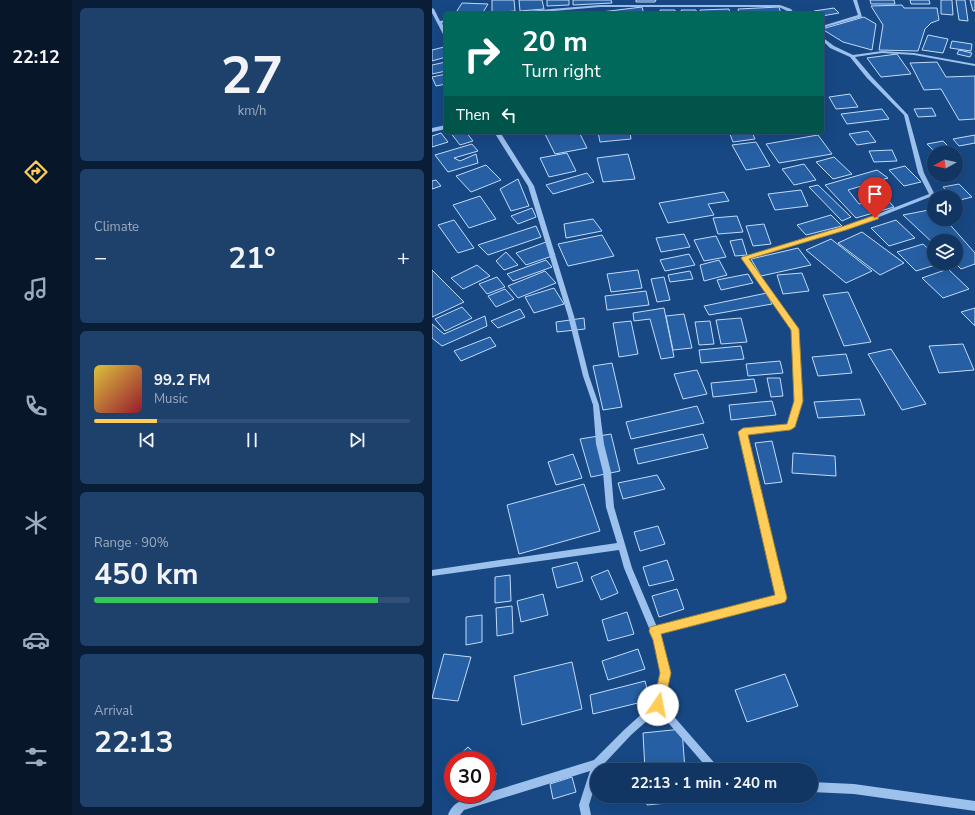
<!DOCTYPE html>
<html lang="en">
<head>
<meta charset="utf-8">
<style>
	body { margin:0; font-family:"Nunito Sans",sans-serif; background:#1e416c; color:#f1f3f6; height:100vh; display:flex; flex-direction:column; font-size:15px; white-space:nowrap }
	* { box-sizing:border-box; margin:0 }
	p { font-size:13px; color:#9cabbe }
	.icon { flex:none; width:22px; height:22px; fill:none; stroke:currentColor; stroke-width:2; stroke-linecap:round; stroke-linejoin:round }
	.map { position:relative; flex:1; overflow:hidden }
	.details { display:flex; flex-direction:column; gap:8px; padding:8px; background:#091e36; width:360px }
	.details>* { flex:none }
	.hud { position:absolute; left:12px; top:12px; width:380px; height:122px; border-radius:4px; box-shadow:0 4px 16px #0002,0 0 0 1px #305078; background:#00695c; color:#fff; overflow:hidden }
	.needle { width:26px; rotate:262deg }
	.fabs { position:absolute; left:495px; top:146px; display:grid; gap:8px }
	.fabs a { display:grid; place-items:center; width:36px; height:36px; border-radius:50%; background:#113663; box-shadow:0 4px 16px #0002,0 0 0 1px #305078; font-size:20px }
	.speed { position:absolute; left:12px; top:751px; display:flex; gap:8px; font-size:20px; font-weight:700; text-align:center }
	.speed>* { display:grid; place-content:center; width:52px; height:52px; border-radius:50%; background:#113663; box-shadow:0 4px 16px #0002,0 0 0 1px #305078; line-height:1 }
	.speed .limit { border:6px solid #d22; background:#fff; color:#111 }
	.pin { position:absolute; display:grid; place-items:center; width:34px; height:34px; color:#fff; margin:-41px -17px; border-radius:50% 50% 50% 0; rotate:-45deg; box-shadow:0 0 4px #0007 }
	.pin .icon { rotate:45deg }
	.me { position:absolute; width:44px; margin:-22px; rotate:12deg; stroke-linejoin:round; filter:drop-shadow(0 0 3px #0008) }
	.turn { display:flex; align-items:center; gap:14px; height:84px; padding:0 12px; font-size:18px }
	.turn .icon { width:52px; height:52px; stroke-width:2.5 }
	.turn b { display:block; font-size:28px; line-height:34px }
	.then { display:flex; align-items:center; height:38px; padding:0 12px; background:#0003; gap:8px; font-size:15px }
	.big { font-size:30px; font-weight:700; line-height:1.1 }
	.details .widget { flex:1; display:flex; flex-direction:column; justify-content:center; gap:6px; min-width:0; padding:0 14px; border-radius:6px; background:#1e416c }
	.details .dial { align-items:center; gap:0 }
	.dial b { font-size:52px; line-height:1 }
	.song { display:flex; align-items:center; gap:12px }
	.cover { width:48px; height:48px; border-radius:6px; background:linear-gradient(135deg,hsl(50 70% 55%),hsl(350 70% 35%)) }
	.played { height:4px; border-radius:2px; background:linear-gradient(90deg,#ffcd57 20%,#305078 20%) }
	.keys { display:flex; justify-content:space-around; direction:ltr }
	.heat { display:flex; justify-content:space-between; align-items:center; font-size:22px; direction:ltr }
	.charge { height:6px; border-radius:3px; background:linear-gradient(90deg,#34c759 90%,#305078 0) }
	.trip { position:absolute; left:158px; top:763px; width:228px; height:40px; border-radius:20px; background:#113663; box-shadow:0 4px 16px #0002,0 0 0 1px #305078; font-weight:700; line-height:40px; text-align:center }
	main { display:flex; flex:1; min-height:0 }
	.tabs { display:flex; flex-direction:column; width:72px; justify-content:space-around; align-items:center; background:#071628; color:#9cabbe }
	.tabs .icon { width:28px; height:28px }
	.tabs .selected { color:#ffcd57 }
	.tabs b { font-size:18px; color:#f1f3f6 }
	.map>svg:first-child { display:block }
	.building { fill:#265fa3; stroke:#c1dbf9 }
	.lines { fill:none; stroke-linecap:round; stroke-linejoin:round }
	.minor { fill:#9cc1ed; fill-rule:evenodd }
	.route { fill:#ffcd57; stroke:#a68539 }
</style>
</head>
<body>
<main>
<nav class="tabs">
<b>22:12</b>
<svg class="icon selected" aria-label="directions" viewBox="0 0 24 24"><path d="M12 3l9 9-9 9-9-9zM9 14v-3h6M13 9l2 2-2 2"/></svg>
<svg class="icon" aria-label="music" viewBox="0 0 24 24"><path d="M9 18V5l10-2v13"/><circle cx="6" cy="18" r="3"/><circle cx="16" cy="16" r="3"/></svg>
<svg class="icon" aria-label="phone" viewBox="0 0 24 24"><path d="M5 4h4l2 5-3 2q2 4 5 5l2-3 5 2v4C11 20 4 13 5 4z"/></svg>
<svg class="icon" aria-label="climate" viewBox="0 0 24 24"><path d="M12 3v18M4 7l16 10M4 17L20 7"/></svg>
<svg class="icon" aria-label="car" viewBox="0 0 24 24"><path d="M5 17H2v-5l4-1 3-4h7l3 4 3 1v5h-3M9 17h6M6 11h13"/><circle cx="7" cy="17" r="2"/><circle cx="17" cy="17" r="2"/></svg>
<svg class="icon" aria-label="filters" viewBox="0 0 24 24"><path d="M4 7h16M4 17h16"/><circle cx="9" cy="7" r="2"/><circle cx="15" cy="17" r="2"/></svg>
</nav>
<section class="details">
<div class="widget dial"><b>27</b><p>km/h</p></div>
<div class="widget"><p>Climate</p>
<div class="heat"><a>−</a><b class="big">21°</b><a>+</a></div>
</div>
<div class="widget">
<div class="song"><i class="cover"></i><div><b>99.2 FM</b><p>Music</p></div></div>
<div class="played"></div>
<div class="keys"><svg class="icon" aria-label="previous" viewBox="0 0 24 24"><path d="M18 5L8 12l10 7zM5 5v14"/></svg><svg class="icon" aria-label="pause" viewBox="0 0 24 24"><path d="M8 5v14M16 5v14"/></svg><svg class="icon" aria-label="next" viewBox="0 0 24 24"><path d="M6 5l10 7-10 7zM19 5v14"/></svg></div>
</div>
<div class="widget"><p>Range · 90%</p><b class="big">450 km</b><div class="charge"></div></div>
<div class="widget"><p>Arrival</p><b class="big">22:13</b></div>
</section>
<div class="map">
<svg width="543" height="815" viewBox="0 0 543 815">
	<rect width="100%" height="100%" fill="#174884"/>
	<g class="building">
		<path d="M60,0H82L83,11L60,13Z"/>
		<path d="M87,0H110L112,9L88,11Z"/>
		<path d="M115,0H137V5L115,6Z"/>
		<path d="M141,0H179L180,3L141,5Z"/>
		<path d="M204,0H224L223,2H204Z"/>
		<path d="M438,0H462L463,4H439Z"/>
		<path d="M478,0H497L498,4H479Z"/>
		<path d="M509,0H520L521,15L509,14Z"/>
		<path d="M524,0H533L536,21L527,20Z"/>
		<path d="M538,0H543V11H541Z"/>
		<path d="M30,3L56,4L50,14H23Z"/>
		<path d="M470,5L472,8H505L507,20L499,23L493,29L486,51L447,50L451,25L439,6Z"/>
		<path d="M210,7L212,14H162L161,13Z"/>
		<path d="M347,7L349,14H307L306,9Z"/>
		<path d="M402,8L407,13L390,16V14H385L382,11Z"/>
		<path d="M297,9L298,14H269L268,10Z"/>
		<path d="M228,10H243L244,14H229Z"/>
		<path d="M249,10H264L265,14H250Z"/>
		<path d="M432,17L444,24L440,50L411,42L390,29Z"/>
		<path d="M496,35L516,39L511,53L490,50Z"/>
		<path d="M520,41L540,44L539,51L518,48Z"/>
		<path d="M12,47L14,50V57L0,61V50Z"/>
		<path d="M527,50L540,53L538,57L525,54Z"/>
		<path d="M465,54L479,74L449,77L435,58Z"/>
		<path d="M14,62V71L0,74V65Z"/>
		<path d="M505,62L514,77L543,76V119L527,120L509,89L492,90L478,63Z"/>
		<path d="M14,74V84L4,86L0,77Z"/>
		<path d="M418,94L426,107L404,109L397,97Z"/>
		<path d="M500,108L504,116L486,117L482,109Z"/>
		<path d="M450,109L457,119L415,124L409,114Z"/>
		<path d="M436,131L444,142L425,145L417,134Z"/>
		<path d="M18,132H34L41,141L28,145Z"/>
		<path d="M125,132H147L155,148L123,154L113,134Z"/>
		<path d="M166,132H198L199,139L168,142Z"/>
		<path d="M297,132H320L323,139L301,142Z"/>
		<path d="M9,133L16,142L0,147V136Z"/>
		<path d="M386,135L400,154L347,163L334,144Z"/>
		<path d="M543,135V143L527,146L521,139Z"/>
		<path d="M511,141L523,153H504L495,144Z"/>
		<path d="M324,142L338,166L314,170L300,145Z"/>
		<path d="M40,144L46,151L22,158L28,161L44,154L46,163L16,172L3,155Z"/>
		<path d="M460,150L465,161L442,162L437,151Z"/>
		<path d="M135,153L144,171L117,177L108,158Z"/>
		<path d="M196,154L203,179L171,182L165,158Z"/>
		<path d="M402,157L420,174L401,179L384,162Z"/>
		<path d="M372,164L384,180L362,185L350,169Z"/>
		<path d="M54,165L69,180L39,192L24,176Z"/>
		<path d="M473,166L489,182L472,186L457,170Z"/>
		<path d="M445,170L456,178L416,190L427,204L454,198L462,207L424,218L393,185Z"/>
		<path d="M155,173L162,182L121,194L114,185Z"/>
		<path d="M86,179L97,206L79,211L68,189Z"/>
		<path d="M4,180L9,186L0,189V181Z"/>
		<path d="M527,184L540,197L524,201V197H520L511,187Z"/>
		<path d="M386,185L419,217L410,221L377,187Z"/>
		<path d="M369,190L376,206L343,210L336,194Z"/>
		<path d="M292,192L297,201L276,204L282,215L236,223L227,203Z"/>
		<path d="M48,196L64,219L37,228L21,205Z"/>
		<path d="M100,208L104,217L86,224L79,216Z"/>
		<path d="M502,209V219H513L543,253V264L529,269L523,263L524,241H502V244L471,215Z"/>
		<path d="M399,215L410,226L374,235L365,225Z"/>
		<path d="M305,216L311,232L286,234L281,218Z"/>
		<path d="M161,219L170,231L134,238L132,224Z"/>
		<path d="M22,220L42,248L26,253L6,225Z"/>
		<path d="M464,220L483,238L457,246L439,228Z"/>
		<path d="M332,224L339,244L321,246L314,226Z"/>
		<path d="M104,226L109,237L56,255L46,245Z"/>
		<path d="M430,232L472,263L448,275L406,243Z"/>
		<path d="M252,234L258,247L229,252L224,238Z"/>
		<path d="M170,235L182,256L136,266L126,244Z"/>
		<path d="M284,236L294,257L272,261L262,240Z"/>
		<path d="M310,239L315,255L303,256L298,241Z"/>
		<path d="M399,239L440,271L414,283L374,250Z"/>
		<path d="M114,242L123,255L94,265L84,253Z"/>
		<path d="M491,244L502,254V263H510L484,271L465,252Z"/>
		<path d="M366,248L379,265L329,276L319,259Z"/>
		<path d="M74,252L86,265L72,270L64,261Z"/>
		<path d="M257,254L263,265L233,271L228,260Z"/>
		<path d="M114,260L120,267L81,281L75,274Z"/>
		<path d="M287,260L295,275L272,281L268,265Z"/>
		<path d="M45,265L58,276L31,289L19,278Z"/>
		<path d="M516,269L537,289L511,298L490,278Z"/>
		<path d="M0,270L32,302L0,317Z"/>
		<path d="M206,270L210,288L179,292L175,274Z"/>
		<path d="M113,271L124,283L86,298L76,286Z"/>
		<path d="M258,271L261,279L238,282L236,275Z"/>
		<path d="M370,273L377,291L351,294L345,275Z"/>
		<path d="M316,274L321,283L289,290L285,280Z"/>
		<path d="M65,277L73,287L55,294L47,284Z"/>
		<path d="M232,277L238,300L225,302L219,279Z"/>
		<path d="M122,288L132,304L102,313L93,297Z"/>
		<path d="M73,289L82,299L64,307L56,296Z"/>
		<path d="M214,291L217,305L175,310L173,296Z"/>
		<path d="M416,292L439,342L412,346L391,295Z"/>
		<path d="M335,293L340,304L277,315L272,306Z"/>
		<path d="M30,307L40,318L13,331L3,319Z"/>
		<path d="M232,308L242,357L229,359L218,319L202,321L201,313Z"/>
		<path d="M543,308V326L529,312Z"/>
		<path d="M88,309L93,317L66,328L59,321Z"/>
		<path d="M252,314L260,348L241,350L234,316Z"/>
		<path d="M53,316L55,326L10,346L0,338V324L12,334Z"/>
		<path d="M152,318L153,329L125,332L124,322Z"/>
		<path d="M309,318L315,342L289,344L284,320Z"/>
		<path d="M199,321L206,354L187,357L181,323Z"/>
		<path d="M278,321L282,344L267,345L263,322Z"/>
		<path d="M58,337L64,346L29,361L22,351Z"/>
		<path d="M531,344L542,370L507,373L497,346Z"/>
		<path d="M309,346L312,359L269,363L267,350Z"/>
		<path d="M459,349L494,404L470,410L436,354Z"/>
		<path d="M414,354L420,373L386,376L380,357Z"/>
		<path d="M348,361L351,373L316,376L314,364Z"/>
		<path d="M180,363L190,407L171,410L161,366Z"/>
		<path d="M265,370L275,394L251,399L242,374Z"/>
		<path d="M335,378H348L351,396L339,397Z"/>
		<path d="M322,379L325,392L281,397L279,383Z"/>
		<path d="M428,399L433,415L386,418L382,402Z"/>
		<path d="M340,401L344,415L299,420L297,405Z"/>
		<path d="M265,406L272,423L199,439L194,422Z"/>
		<path d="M179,434L188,471L159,477L148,439Z"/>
		<path d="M271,434L276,448L206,464L202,449Z"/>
		<path d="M340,441L350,482L333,484L323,443Z"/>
		<path d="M361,453L403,456L404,476L360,473Z"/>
		<path d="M141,454L150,478L124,485L116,462Z"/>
		<path d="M225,475L233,489L191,499L186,483Z"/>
		<path d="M152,484L168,531L87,554L75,505Z"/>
		<path d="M226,526L233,544L208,551L202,532Z"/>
		<path d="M235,560L242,580L217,586L211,567Z"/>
		<path d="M145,562L151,581L125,588L120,568Z"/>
		<path d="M176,570L186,593L169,600L159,577Z"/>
		<path d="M78,575L79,601L63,603V577Z"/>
		<path d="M245,589L252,609L227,617L220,596Z"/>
		<path d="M111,594L116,615L89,622L85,601Z"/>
		<path d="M80,606L81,633L65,636L64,608Z"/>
		<path d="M195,612L202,634L176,641L170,620Z"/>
		<path d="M50,615V642L34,645V617Z"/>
		<path d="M206,649L213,669L176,680L170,661Z"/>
		<path d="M12,654L39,657L26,701L0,698Z"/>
		<path d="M140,662L150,709L90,725L82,676Z"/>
		<path d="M353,674L366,706L315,722L303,690Z"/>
		<path d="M213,681L218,700L161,714L158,695Z"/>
		<path d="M250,729L253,770H213L211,733Z"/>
		<path d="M36,747L50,760H22Z"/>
		<path d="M21,761V775L14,768Z"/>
		<path d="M55,765L65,774L55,784Z"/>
		<path d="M140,777L144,792L121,799L118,784Z"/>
		<path d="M214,796H255V801L215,805Z"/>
	</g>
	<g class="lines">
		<g class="minor">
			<path d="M421,0H425L430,17L390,28V26L426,15Z"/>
			<path d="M168,5H348L359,9L363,14H359L355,11L347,7H168L87,14H69L71,13Z"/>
			<path d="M0,8L2,9L8,21L14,20V22L10,23L14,32V37L12,36L0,13Z"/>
			<path d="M390,37L402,46L421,55L450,51L482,53L543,64V66L482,55L450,53L423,57L439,76L476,115L492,173L503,195L414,230L317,259L366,329L370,401L362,427L361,429L358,430L315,434L354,599L353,602L350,603L228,633L230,640L238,673L231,704L286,767L288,770H277L226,711L199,735L169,767L168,770H165V779L157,805L159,815H149L147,805L158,771L32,810L28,815H16C18,809 23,803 29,801L162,760L193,729L222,703L230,673L222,640L192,568L187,550L0,576V570L185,543L174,507L171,472L164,444L161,405L151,376L136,316L96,186L62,132H68L102,186L142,316L157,376L167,405L172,444L179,472L182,507L200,568L225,627L345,597L307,432L308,430L311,429L355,425L364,401L360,329L310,258L311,257L410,228L497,194L486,173L472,115L435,78L418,57L398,48L390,40Z"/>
			<path d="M14,125V129L0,132V128Z"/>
			<path d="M379,782L422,784L543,801V811L422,794L379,792Z"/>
		</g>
	</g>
	<path class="route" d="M443,215L447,218L446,219L414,230L317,259L367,329L371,401L363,427L358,430L316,435L355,598L353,602L350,603L229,634L239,673L231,709L226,710L222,709L221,705L228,673L221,640L217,631L218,627L343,595L306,432L311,428L355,424L362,401L359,330L309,258L310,257L409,227Z"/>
</svg>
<div class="fabs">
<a><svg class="needle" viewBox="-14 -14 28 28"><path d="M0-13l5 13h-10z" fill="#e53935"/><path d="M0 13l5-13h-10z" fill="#9cabbe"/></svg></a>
<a><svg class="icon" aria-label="sound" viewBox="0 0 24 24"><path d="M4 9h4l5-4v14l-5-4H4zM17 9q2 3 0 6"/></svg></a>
<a><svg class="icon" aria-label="layers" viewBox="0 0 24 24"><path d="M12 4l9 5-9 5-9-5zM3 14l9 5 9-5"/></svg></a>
</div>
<div class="speed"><div class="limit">30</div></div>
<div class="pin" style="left:443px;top:218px;background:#d93025"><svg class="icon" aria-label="arrive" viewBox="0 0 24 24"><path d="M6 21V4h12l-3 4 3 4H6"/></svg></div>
<svg class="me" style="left:226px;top:705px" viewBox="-20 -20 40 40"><circle r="19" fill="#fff"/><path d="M0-13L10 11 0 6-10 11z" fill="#ffcd57"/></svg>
<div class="trip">22:13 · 1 min · 240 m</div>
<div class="hud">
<div class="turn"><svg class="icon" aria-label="right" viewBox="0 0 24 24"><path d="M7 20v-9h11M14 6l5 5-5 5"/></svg><div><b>20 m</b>Turn right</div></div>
<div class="then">Then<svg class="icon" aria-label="left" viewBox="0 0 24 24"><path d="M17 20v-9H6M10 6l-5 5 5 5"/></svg></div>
</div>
</div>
</main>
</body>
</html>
